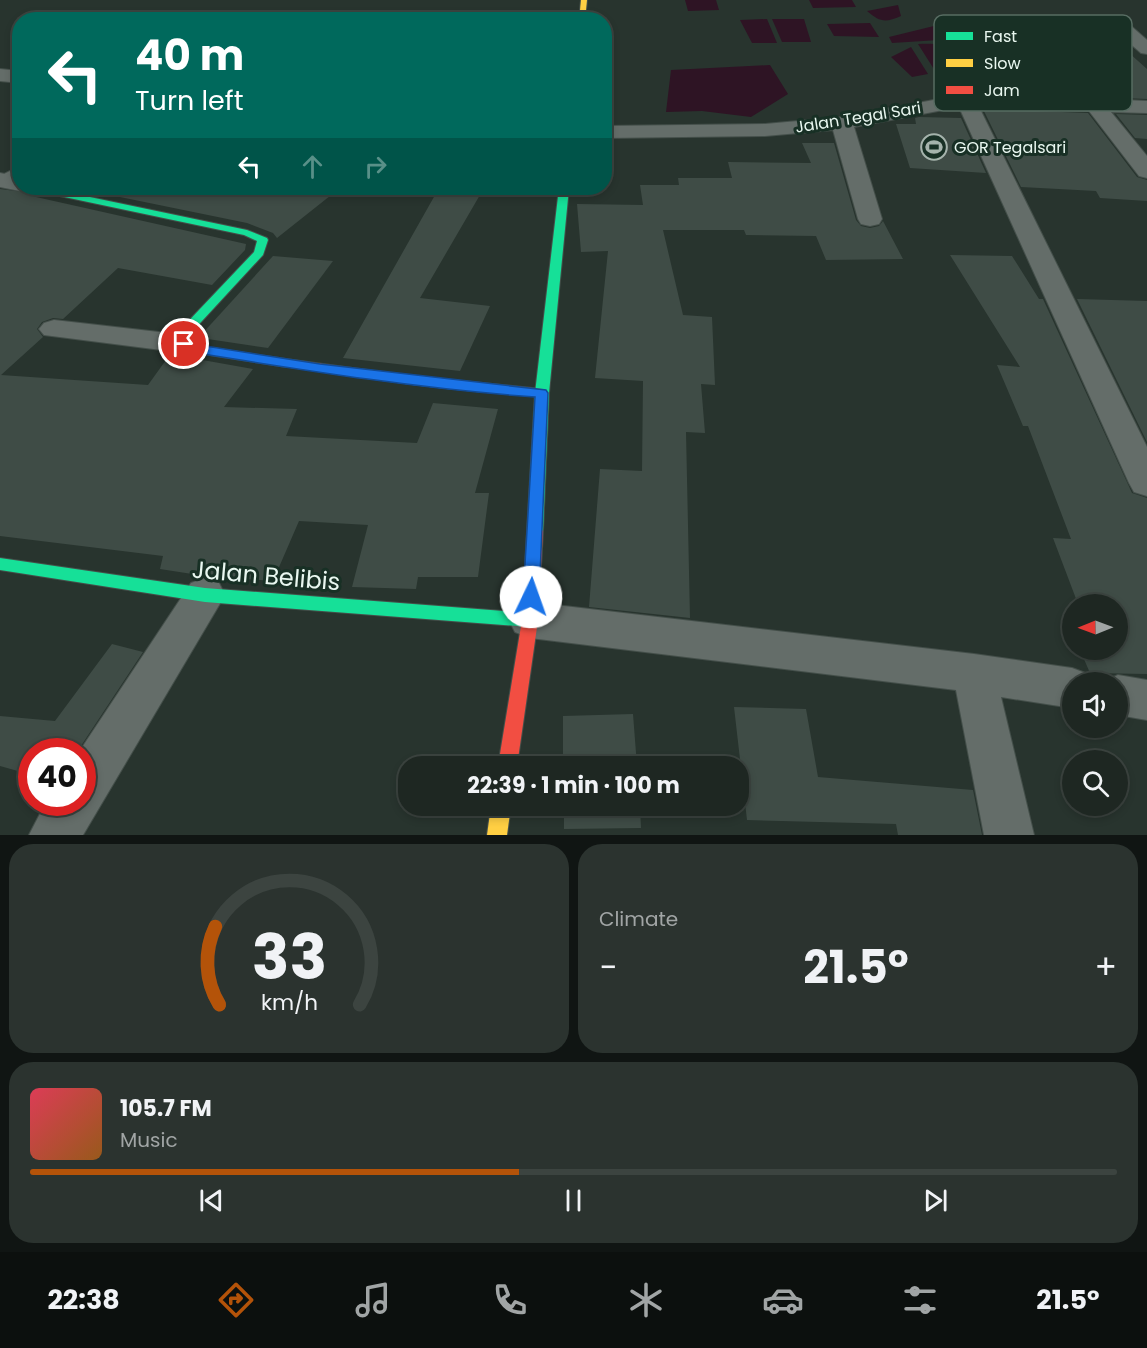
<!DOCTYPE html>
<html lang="en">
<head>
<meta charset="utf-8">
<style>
	body { margin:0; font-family:Poppins,sans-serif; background:#2b332f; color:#f1f3f6; height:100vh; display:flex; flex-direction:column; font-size:22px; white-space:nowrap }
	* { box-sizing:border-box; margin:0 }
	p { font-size:20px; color:#a1a5a5 }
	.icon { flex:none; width:33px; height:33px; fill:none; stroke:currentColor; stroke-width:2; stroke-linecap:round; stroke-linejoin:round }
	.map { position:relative; height:835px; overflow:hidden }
	.drawer { display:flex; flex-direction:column; gap:9px; padding:9px; background:#101513; flex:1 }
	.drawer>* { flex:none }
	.banner { position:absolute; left:12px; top:12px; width:600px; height:183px; border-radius:24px; box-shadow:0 3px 9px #0003,0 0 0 2px #3c4440; background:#00695c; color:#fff; overflow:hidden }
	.needle { width:39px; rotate:269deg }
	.controls { position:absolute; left:1062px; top:594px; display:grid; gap:12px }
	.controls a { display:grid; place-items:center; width:66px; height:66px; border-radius:50%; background:#1e2722; box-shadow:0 3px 9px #0003,0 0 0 2px #3c4440; font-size:30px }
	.speed { position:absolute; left:18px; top:738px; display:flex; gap:12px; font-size:30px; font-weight:700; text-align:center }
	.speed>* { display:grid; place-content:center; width:78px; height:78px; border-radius:50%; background:#1e2722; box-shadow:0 3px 9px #0003,0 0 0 2px #3c4440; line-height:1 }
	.speed .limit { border:9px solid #d22; background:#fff; color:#111 }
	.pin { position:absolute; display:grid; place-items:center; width:51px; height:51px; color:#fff; margin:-26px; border:3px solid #fff; border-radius:50%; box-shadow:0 2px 6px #0007 }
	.me { position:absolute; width:66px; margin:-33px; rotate:3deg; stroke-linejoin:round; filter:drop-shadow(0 0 4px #0008) }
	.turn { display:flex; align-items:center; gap:21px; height:126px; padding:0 24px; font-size:27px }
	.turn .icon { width:78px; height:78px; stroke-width:2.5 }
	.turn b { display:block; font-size:42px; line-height:51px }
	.lanes { display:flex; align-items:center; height:57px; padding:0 24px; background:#0003; justify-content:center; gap:30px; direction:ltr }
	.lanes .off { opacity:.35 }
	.big { font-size:45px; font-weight:700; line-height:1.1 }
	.drawer .card { flex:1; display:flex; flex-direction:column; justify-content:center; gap:9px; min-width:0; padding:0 21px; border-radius:24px; background:#2b332f }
	.drawer .dial { align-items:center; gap:0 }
	.dial svg { height:156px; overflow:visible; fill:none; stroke:#3c4440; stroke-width:7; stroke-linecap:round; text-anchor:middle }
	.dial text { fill:#f1f3f6; stroke:none }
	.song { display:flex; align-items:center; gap:18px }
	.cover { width:72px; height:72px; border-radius:9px; background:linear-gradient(135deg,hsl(350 70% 55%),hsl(30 70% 35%)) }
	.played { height:6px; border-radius:3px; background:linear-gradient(90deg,#b45309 45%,#3c4440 45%) }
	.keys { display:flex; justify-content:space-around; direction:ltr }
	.heat { display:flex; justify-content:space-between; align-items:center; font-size:33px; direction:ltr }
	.drawer .tiles { flex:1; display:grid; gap:9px; grid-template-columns:1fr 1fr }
	.card:last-child { grid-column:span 2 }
	.trip { position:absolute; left:398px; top:756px; width:351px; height:60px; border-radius:24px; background:#1e2722; box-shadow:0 3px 9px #0003,0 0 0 2px #3c4440; font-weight:700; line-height:60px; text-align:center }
	.tabs { display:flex; height:96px; justify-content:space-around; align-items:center; background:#0c100e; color:#a1a5a5 }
	.tabs .icon { width:42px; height:42px }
	.tabs .selected { color:#b45309 }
	.tabs b { font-size:27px; color:#f1f3f6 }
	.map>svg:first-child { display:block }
	.water { fill:#2e1424 }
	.building { fill:#3f4c46 }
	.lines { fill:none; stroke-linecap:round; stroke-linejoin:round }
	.lane-casing { stroke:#444f4a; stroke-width:2 }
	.street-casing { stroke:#444f4a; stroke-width:2 }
	.fast-casing { stroke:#444f4a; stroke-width:2 }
	.slow-casing { stroke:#444f4a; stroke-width:2 }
	.jam-casing { stroke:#444f4a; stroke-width:2 }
	.lane { fill:#646d69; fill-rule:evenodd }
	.street { fill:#646d69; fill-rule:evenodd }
	.fast { fill:#16e098; fill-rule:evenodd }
	.slow { fill:#ffcf43; fill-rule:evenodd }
	.jam { fill:#f24e42; fill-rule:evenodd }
	.route { fill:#1a73e8; stroke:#114b97; stroke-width:1.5 }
	.labels { text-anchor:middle; stroke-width:6; stroke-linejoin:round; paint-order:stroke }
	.far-street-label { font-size:16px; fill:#e9f7f0; stroke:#183025 }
	.far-poi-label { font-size:16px; fill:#e9f7f0; stroke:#183025; text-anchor:start }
	.near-street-label { font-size:24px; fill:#e9f7f0; stroke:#183025 }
	.key { fill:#183025; stroke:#576c62; stroke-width:1.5 }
	.key-label { font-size:16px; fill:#e9f7f0 }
</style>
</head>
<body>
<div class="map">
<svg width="1147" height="835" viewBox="0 0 1147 835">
	<rect width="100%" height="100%" fill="#28342e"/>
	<g class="water">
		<path d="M685,0H716L719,10L688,11Z"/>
		<path d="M809,0H852L856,7L813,8Z"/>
		<path d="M898,5L901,16C885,23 880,22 867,11Z"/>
		<path d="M767,19L777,43H752L740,20Z"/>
		<path d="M772,19H804L811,42H782Z"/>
		<path d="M870,23L879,37L834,36L827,24Z"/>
		<path d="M938,25L939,40L892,43L889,37Z"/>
		<path d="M918,44C947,43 946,45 955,72L937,74Z"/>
		<path d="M911,47L928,74L912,77L891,57Z"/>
		<path d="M770,65L788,94L751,117L702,111L666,112L671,70Z"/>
	</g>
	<g class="building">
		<path d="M1041,27H1100L1147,69V99L1102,97L1068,54Z"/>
		<path d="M983,109L1088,113L1137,177L1147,180V201L1100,198L1096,191L1021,187Z"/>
		<path d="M1116,114L1147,115V139L1135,138Z"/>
		<path d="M919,117L961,118L986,173L910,168L896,124H916L915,118Z"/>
		<path d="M802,143H834L856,220L861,226L870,228L879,226L883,221L903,259L826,260L816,236L746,235L744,230H663L683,315L712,317L715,385L701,384L705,433L686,432L690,618L589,607L600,469L642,471L643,381L595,378L608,251L581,252L577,204L643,205L640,185H679L678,178H732L728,162L811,163Z"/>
		<path d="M76,188H340L277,238L273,233L247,223Z"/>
		<path d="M439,188H484L420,298L490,306L460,371L343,358Z"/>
		<path d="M0,189L24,192L36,197L246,244L245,250L212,285L118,268L63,319L53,318L42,322L37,329L43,337L1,375L148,385L166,360H175L180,356L253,369L224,407L297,409L286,436L417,443L433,403L498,409L475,493H489L478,577H418L416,589L352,587L368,525L299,521L273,581L205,576L160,569L163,556L0,536Z"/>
		<path d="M950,255L1012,256L1039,299H1043L1132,493L1147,498V674L1090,673L1080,650H1118V604H1078L1053,538L1071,539L1028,426H1023L997,365L1020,367Z"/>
		<path d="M273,256L333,261L268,348L201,338V335Z"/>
		<path d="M1077,299L1147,301V442Z"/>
		<path d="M112,644L143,652L77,752H32V775L0,766V716L55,721Z"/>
		<path d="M734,707L806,709L818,777L973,790L982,835H898L896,824L747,820Z"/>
		<path d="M633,714L637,766H563V716Z"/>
		<path d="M564,806H640L641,828L564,829Z"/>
	</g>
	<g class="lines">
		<g class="lane-casing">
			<path id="lane" d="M20,166V175L7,183H0V176Z"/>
		</g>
		<g class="street-casing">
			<g id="street">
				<path d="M1024,18L1030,19L1066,55L1101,99L1147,101V113L1111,112L1147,156V178L1139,176L1089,111L979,107L1147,447V496L1134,492L1129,483L959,107L854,127L882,219L879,224L870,226L861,224L858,219L833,130L765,136L604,138V126L765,124L842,117L966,94L1080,98L1052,63L1016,23L1018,19Z"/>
				<path d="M1117,18L1123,19L1147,40V54L1141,53L1111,27L1109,23L1111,19Z"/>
				<path d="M0,69L20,71V83L0,81Z"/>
				<path d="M0,173L20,177V188H29L20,191L0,187Z"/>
				<path d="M54,320L185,335L196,337L200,344L196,351L185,353L44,335L39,329L44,323Z"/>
				<path d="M205,578L219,583L225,595L83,835H29L46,802H82V752H79L191,583Z"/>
				<path d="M530,602L974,654L1072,668L1088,674L1091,682H1072V708L1001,697L1034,835H984L956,690L530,638L515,632L509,620L515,608Z"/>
				<path d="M1118,675L1147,680V720L1118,715V682H1102Z"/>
			</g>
		</g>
		<g class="fast-casing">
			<g id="fast">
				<path d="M31,188H47L247,230L267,238L268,240L263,255L190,334L191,342L199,346L286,359L292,363L290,366L286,367L196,353L179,344L180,330L254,252L257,241L244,235L36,191Z"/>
				<path d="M559,188H569L549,393L543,531L540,535L535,537L530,535L527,531L535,393Z"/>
				<path d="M0,558L205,588L530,613L536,615L538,620L536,625L530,627L205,602L0,570Z"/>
			</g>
		</g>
		<g class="slow-casing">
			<g id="slow">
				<path d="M581,0H587L585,20H579Z"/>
				<path d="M491,806H511L507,835H487Z"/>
			</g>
		</g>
		<g class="jam-casing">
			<g id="jam">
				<path d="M286,359L412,376L542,389L549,393L542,397L412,384L282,366L280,363Z"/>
				<path d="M535,525L540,527L543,531L538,620L517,766H498L522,620L527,531L530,527Z"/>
			</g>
		</g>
		<use href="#lane" class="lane"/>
		<use href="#street" class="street"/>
		<use href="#fast" class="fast"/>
		<use href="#slow" class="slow"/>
		<use href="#jam" class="jam"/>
	</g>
	<path class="route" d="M184,340L199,345L320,364L546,390L548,393L539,597L537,602L531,604L525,602L523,597L535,397C421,389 309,371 196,353L178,344L180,341Z"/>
	<defs>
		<g id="stadium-ring" transform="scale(1.35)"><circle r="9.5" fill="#183025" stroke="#a5b3ac" stroke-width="1.5"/><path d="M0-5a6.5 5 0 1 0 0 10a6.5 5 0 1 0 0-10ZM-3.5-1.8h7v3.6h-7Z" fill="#a5b3ac"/></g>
	</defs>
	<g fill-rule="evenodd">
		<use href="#stadium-ring" x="934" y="147"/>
	</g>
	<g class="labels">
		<g class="far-street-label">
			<text transform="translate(858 117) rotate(-9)" y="6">Jalan Tegal Sari</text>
		</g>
		<g class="far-poi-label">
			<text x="954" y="153">GOR Tegalsari</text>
		</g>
		<g class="near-street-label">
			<text transform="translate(266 576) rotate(5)" y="8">Jalan Belibis</text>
		</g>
	</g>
	<rect x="934" y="15" width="198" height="96" rx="9" class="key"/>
	<rect x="946" y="32" width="27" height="8" fill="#16e098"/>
	<rect x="946" y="59" width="27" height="8" fill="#ffcf43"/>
	<rect x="946" y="86" width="27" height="8" fill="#f24e42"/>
	<g class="key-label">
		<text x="984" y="42">Fast</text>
		<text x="984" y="69">Slow</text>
		<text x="984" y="96">Jam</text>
	</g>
</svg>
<div class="controls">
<a><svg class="needle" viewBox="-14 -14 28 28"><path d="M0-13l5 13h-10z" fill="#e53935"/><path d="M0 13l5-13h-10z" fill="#a1a5a5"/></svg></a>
<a><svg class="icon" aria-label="sound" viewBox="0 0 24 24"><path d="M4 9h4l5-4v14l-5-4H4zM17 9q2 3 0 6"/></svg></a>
<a><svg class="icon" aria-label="search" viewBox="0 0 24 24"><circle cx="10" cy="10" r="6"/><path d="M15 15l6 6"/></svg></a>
</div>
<div class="speed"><div class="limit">40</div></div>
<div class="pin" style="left:184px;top:344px;background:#d93025"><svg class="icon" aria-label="arrive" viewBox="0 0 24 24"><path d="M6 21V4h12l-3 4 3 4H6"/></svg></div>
<svg class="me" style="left:531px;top:597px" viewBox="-20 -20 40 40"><circle r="19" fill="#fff"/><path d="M0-13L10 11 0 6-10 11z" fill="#1a73e8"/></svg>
<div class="trip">22:39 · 1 min · 100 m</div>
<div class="banner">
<div class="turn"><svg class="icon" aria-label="left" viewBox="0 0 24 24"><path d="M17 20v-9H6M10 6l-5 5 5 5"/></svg><div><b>40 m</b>Turn left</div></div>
<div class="lanes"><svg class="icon" aria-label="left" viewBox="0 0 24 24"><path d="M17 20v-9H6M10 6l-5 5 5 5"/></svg><svg class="icon off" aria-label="ahead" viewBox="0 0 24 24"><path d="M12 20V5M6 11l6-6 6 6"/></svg><svg class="icon off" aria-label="right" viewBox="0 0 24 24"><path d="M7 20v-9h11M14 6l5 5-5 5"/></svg></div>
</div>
</div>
<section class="drawer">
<div class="tiles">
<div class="card dial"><svg viewBox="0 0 100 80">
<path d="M14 69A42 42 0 1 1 86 69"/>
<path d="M14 69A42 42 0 0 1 12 29" stroke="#b45309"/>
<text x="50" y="56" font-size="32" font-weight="700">33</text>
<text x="50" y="72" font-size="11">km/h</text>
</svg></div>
<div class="card"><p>Climate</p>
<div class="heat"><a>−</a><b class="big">21.5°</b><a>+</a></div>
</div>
<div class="card">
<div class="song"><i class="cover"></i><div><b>105.7 FM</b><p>Music</p></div></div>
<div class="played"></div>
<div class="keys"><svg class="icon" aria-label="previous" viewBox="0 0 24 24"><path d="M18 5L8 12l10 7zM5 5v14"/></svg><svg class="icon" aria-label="pause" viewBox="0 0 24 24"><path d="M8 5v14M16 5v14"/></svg><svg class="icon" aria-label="next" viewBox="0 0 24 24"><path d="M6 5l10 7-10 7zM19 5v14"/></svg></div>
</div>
</div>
</section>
<nav class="tabs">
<b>22:38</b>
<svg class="icon selected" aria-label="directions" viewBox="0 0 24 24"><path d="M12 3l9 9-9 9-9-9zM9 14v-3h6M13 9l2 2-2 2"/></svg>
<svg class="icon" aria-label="music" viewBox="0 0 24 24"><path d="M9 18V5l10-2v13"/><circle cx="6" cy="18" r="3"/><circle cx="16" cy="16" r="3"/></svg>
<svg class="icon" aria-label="phone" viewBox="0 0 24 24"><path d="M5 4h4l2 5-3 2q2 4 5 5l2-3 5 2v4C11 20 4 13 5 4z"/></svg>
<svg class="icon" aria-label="climate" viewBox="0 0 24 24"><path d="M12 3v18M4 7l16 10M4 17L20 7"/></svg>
<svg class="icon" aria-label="car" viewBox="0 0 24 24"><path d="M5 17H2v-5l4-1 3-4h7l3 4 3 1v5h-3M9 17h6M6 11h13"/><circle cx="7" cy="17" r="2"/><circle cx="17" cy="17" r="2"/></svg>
<svg class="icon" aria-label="filters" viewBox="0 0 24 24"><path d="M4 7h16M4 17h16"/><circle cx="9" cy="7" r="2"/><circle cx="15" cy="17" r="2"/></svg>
<b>21.5°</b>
</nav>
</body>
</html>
